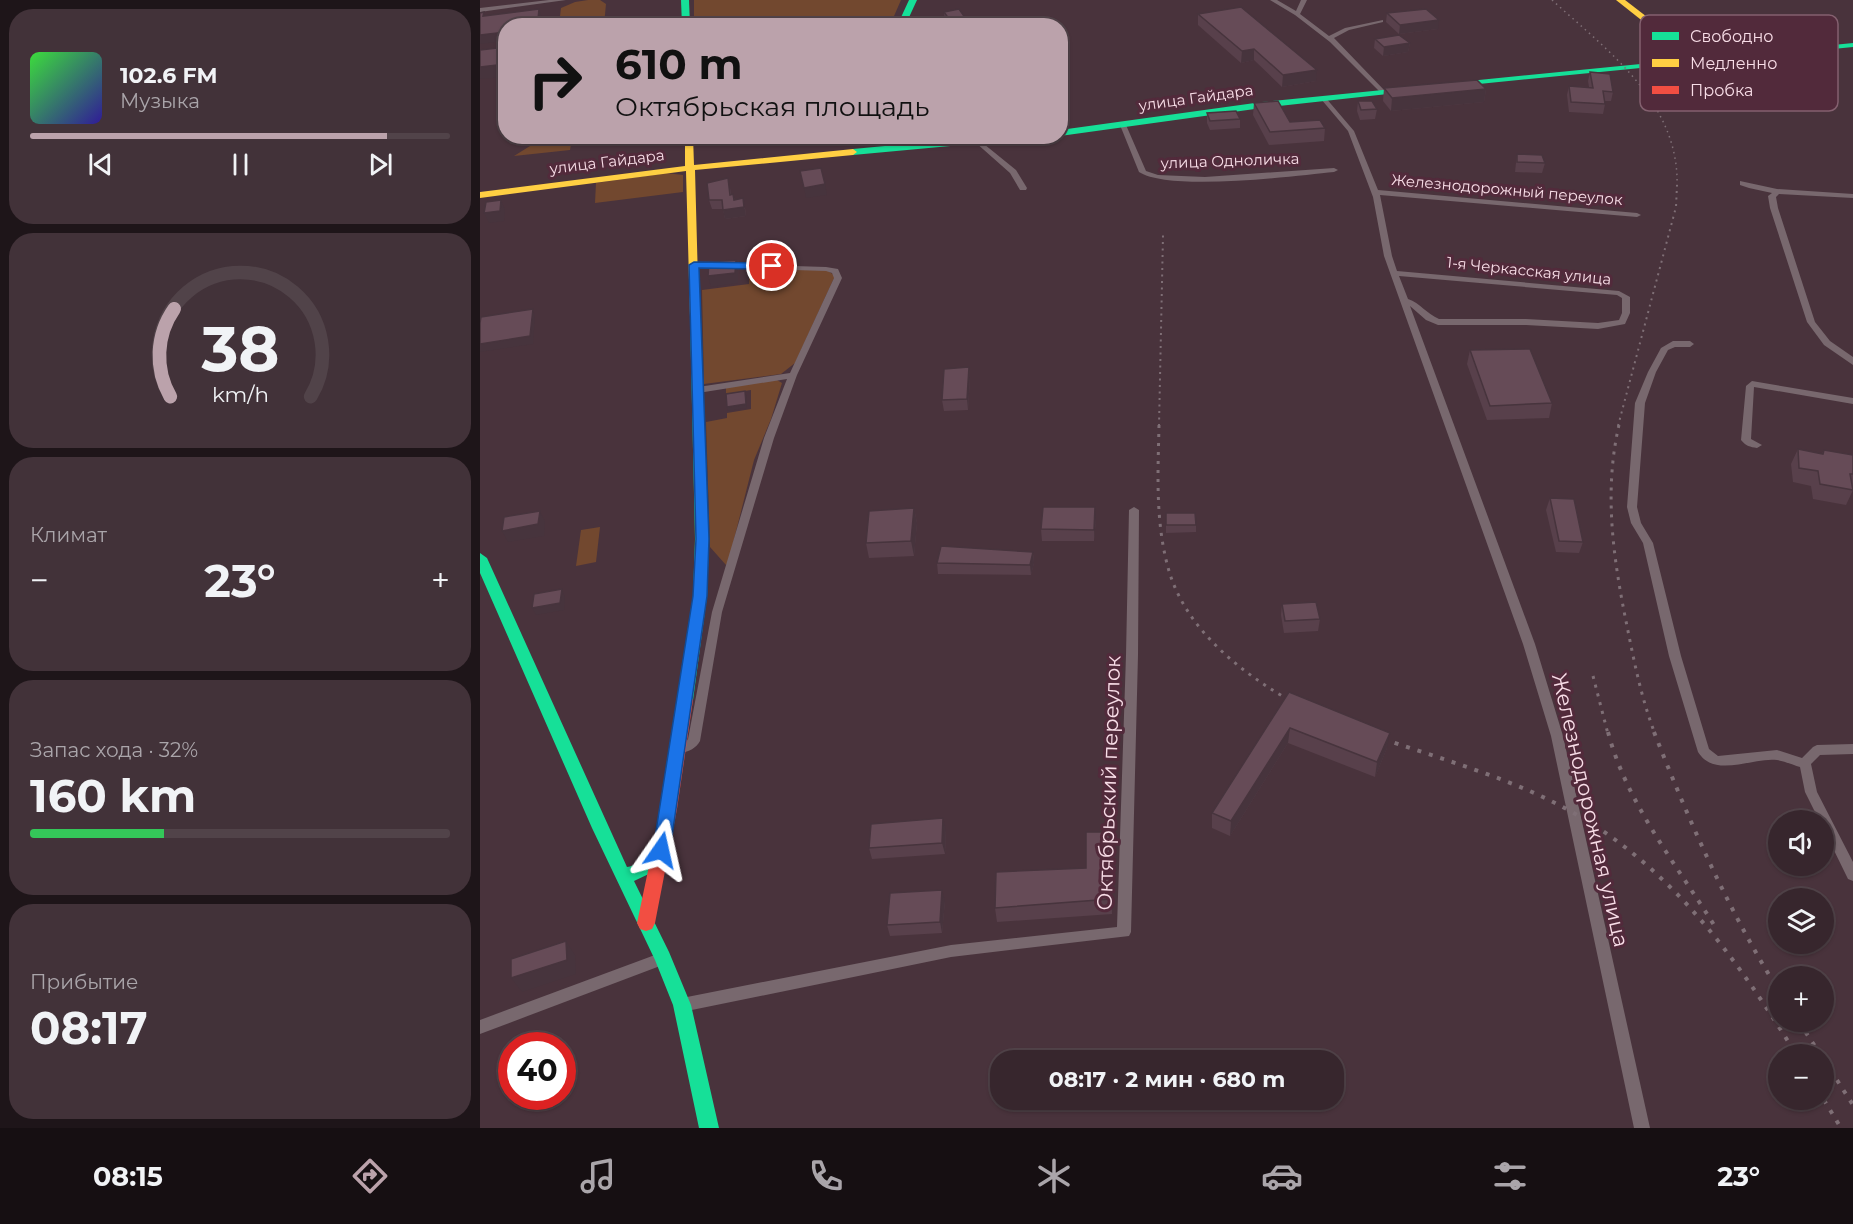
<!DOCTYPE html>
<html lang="ru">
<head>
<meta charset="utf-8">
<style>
	body { margin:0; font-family:Montserrat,sans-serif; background:#423239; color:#f1f3f6; height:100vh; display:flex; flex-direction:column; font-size:22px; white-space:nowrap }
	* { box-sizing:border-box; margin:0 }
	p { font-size:20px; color:#aaa5aa }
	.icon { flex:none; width:33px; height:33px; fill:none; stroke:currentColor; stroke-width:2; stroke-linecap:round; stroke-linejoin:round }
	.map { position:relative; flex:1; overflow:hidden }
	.details { display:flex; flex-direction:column; gap:9px; padding:9px; background:#1e1519; width:480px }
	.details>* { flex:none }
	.guide { position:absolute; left:18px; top:18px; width:570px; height:126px; border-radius:24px; box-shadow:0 2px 4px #0004,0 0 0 2px #514349; background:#bba2ab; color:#111; overflow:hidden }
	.buttons { position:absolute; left:1288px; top:810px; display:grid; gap:12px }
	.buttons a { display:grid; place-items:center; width:66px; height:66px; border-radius:50%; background:#37262d; box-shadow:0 2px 4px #0004,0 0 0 2px #514349; font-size:30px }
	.speed { position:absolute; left:18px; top:1032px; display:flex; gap:12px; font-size:30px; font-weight:700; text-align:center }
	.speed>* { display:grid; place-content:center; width:78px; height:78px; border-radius:50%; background:#37262d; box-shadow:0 2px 4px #0004,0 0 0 2px #514349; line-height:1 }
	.speed .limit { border:9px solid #d22; background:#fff; color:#111 }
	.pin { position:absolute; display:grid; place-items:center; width:51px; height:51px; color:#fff; margin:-26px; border:3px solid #fff; border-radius:50%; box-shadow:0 2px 6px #0007 }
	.me { position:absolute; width:66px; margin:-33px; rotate:11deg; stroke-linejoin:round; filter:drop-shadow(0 0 4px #0008) }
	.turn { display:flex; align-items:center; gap:21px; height:126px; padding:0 18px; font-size:27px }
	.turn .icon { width:78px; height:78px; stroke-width:2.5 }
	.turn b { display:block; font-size:42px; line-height:51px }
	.big { font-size:45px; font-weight:700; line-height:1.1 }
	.details .tile { flex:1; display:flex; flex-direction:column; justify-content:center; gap:9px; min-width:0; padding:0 21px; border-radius:24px; background:#423239 }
	.details .dial { align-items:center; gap:0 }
	.dial svg { height:156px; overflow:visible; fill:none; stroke:#514349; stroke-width:7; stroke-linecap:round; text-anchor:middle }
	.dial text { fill:#f1f3f6; stroke:none }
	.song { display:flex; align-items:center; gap:18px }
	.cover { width:72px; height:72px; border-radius:9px; background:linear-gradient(135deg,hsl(120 70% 55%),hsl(250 70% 35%)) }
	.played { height:6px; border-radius:3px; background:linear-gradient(90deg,#bba2ab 85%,#514349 85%) }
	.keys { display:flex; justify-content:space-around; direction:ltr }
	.heat { display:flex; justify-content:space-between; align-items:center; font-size:33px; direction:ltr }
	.charge { height:9px; border-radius:4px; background:linear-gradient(90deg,#34c759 32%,#514349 0) }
	.trip { position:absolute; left:510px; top:1050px; width:354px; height:60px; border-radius:24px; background:#37262d; box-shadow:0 2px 4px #0004,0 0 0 2px #514349; font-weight:700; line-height:60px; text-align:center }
	.tabs { display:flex; height:96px; justify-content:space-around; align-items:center; background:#160f12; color:#aaa5aa }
	.tabs .icon { width:42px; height:42px }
	.tabs .on { color:#bba2ab }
	.tabs b { font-size:27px; color:#f1f3f6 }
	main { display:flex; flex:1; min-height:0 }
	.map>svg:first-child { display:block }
	.green { fill:#72482f }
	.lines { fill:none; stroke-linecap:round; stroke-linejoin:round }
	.street { fill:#78686e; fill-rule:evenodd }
	.fast { fill:#16e098; fill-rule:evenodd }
	.slow { fill:#ffcf43; fill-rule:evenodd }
	.jam { fill:#f24e42; fill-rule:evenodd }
	.rail-far3 { stroke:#7f6f76; stroke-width:1.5; stroke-dasharray:1.5 4; stroke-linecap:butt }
	.rail-far2 { stroke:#7f6f76; stroke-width:2; stroke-dasharray:2 4.5; stroke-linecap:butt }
	.rail-far1 { stroke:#7f6f76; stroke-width:3; stroke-dasharray:3 6; stroke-linecap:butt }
	.rail { stroke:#7f6f76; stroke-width:4; stroke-dasharray:4 8; stroke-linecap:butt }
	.wall { fill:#58404b }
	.shaded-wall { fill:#47343d }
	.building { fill:#664b57; stroke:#47343d; stroke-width:1.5 }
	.route { fill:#1a73e8; stroke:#114b97; stroke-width:1.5 }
	.labels { text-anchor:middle; stroke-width:6; stroke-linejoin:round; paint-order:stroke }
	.far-street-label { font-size:15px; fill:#f8dde7; stroke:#522a3b }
	.near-street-label { font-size:21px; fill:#f8dde7; stroke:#522a3b }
	.key { fill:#522a3b; stroke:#84606f; stroke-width:1.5 }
	.key-label { font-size:16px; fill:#f8dde7 }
</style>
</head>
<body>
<main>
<section class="details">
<div class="tile">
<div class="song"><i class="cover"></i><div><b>102.6 FM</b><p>Музыка</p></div></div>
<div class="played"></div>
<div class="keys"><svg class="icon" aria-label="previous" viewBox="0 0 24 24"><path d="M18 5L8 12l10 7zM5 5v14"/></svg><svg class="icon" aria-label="pause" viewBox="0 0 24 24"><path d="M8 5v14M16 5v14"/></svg><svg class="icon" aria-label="next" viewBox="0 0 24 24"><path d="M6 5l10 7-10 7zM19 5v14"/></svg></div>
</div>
<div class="tile dial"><svg viewBox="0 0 100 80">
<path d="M14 69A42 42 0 1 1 86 69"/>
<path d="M14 69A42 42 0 0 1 16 24" stroke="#bba2ab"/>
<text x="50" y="56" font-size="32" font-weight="700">38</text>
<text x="50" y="72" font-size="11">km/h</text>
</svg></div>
<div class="tile"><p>Климат</p>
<div class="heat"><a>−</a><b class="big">23°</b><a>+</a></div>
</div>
<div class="tile"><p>Запас хода · 32%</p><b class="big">160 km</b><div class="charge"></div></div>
<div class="tile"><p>Прибытие</p><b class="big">08:17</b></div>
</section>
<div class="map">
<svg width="1373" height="1128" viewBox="0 0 1373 1128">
	<rect width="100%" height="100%" fill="#49333c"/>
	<g class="green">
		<path d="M108,0H120L126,4L124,25H79L81,8L95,2Z"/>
		<path d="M214,0H421L411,23L413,25L214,26Z"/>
		<path d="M54,137H78L76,145L91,144L90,150L34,156L50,146Z"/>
		<path d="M186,173L203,175V192L115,203L116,183Z"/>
		<path d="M269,267L347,270L355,276L315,363L301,374L224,384L222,290L269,284Z"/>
		<path d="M297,380L302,383L291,419L274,460L248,563L246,565L230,547L226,422L247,418V413L271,409V390L246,394V387Z"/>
		<path d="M120,527L116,562L96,566L101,530Z"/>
	</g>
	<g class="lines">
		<g class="street">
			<path d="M69,0H86L0,12V8Z"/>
			<path d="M790,0H797L816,11L821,0H827L820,14L849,36L865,28L903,20V22L869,30L854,38L905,91V93H901L850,42L815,15Z"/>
			<path d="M841,97H845L874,131L898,190L1157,213L1161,215L1157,217L900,195L912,256L917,271L1139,291L1150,297V313L1145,324L1118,329L1046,325H958L946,320L930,306L1055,644L1083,736L1170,1128H1154L1071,736L1043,644L904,256L893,197L868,131L841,99ZM919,276L1137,295L1142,298V313L1139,320L1118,323L1046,319H959C947,314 940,303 928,299Z"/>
			<path d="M643,123L646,125L666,171L678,175L725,177L854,168L858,170L854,172C813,176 691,192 659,172L640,125Z"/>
			<path d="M495,140H499L536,170L547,188L546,190H540L530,173L495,142Z"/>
			<path d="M1260,181L1297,189L1373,194V198L1299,194L1296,197L1298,208L1335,322L1350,341L1373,357V365L1344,345L1327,322L1290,208L1288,196L1292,193L1269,188L1260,185Z"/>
			<path d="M211,263L346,267L358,269L362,278L317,375L294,438L242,612L220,741C215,750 204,755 194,751L192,748L194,745L206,742L208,739L232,612L284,438L307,379L218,393L214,390L218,387L310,373L354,278L352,273L346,271L214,267H211Z"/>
			<path d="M1193,341H1210L1214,344L1210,347H1195L1188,350L1176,372L1165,403L1157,507L1161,523L1173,543L1201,656L1229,749L1238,756L1297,750L1322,758L1333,747L1337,745L1373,744V754L1340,755L1331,764L1337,792L1373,862V881L1368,879L1344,830V820H1339L1325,792L1320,767C1313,765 1304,761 1297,760C1272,757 1235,779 1218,752L1189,656L1163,543L1151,523L1147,507L1155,403L1168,372L1181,348Z"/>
			<path d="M1272,381L1373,398V404L1274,387L1271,439L1282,445L1277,448C1270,447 1266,446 1261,440L1266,386Z"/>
			<path d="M654,507L659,510L658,655L651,932L649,936L471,957L202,1012L197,1010L195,1005L197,1000L202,998L471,945L637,927L646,655L649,510Z"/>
			<path d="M183,952L188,953L190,958L188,963L0,1034V1020Z"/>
		</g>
		<g class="fast">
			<path d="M201,0H209L210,26H202Z"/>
			<path d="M429,0H437L425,26H417Z"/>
			<path d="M1373,43V47L979,86L975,84L979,82Z"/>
			<path d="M923,88L927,90L926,92L782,108L580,136V130L782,102Z"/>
			<path d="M511,136H549L545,139L373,155L369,152L373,149Z"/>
			<path d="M215,313L220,316L229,539L227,596L213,700L210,704L205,706L200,704L197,700L213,596L215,539L210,316Z"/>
			<path d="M0,553L7,558L147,867C165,865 171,842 186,847L188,852L175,871L154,881L189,952L211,1005L239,1128H219L193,1005L175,960L112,828L0,573Z"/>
		</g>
		<g class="slow">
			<path d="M1136,0H1145L1219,57V61H1213Z"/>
			<path d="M205,136H213L214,165L373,149L377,152L373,155L215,170L219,318L215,319L210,316L206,171L0,198V192L205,166Z"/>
		</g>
		<path class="jam" d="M205,694L210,696L213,700L197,809L175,923L172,929L166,931L160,929L157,923L181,809L197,700L200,696Z"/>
		<path class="rail-far3" d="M1072,0C1128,51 1200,103 1197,187"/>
		<g class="rail-far2">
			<path d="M679,426L683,235"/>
			<path d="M1138,426L1196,207L1197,185"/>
		</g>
		<g class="rail-far1">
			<path d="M679,425C678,473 675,523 689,571C707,632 766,677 820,706"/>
			<path d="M1139,425C1123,494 1134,563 1148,631C1155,666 1162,700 1175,734"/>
			<path d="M1113,676L1128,734"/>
		</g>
		<g class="rail">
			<path d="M1128,732C1146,802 1196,864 1234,925"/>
			<path d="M1174,732C1209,821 1248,910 1299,991"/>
			<path d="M892,735C959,759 1030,777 1092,812C1192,868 1257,959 1316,1054"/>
			<path d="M1319,1022L1340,1054"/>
			<path d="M1344,1060L1373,1105"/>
			<path d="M1344,1100L1361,1128"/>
		</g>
	</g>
	<g class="wall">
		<path d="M464,12L491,26H467L465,23Z"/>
		<path d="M907,13L958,29L919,34L906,22Z"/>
		<path d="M718,14L836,81L802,87L774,60L761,63L718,25Z"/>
		<path d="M895,39L930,43L928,52L903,56L894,48Z"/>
		<path d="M1110,72L1133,92L1131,101H1125V104L1123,114L1089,112L1087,95L1089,86L1109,87L1108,81Z"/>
		<path d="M904,88L1006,89L1004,102L911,111L903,101Z"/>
		<path d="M878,101L897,109L895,119L880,120L877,111Z"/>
		<path d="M774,103L810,122L845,128L844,141L789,145L773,115Z"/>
		<path d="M727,113L760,119V128L730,130L727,123Z"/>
		<path d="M1037,154L1065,163L1062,173L1035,172Z"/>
		<path d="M250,188L251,194L255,199L265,208L266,216L245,219L243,209H232L229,200Z"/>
		<path d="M990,350L1072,403L1069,418L1007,420L987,364Z"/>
		<path d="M489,367L490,378L488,410L464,411L462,400Z"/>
		<path d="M1318,449L1342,454L1344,450L1373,455V490L1366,505L1333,499L1331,486L1313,482L1311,464Z"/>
		<path d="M1070,498L1103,542L1099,553L1076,552L1066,510Z"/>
		<path d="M434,508L437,523L434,556L389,558L386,543Z"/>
		<path d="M686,513L716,525V532L686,533Z"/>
		<path d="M616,518L614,541H562L561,529Z"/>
		<path d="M553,552L554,563L551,575L458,574L457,563Z"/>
		<path d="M802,604L840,619L838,631L804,633L801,615Z"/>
		<path d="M809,692L907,748L895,777L808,743L750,836L732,828V813Z"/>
		<path d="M466,829L465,854L392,859L389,848Z"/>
		<path d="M630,846L632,914L517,922L515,908L606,868Z"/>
		<path d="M465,901L462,933L410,936L407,925Z"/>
	</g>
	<g class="shaded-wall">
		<path d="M59,9L62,18L61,26H49L50,19Z"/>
		<path d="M959,20L958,29L919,34L920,25Z"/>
		<path d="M26,32V41L0,44V35Z"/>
		<path d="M930,43L928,52L903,56L904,47Z"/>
		<path d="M774,49V60L761,63L762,51Z"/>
		<path d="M26,64V77L0,79V66Z"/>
		<path d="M837,70L836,81L802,87L803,75Z"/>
		<path d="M1006,89L1004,102L911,111L912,98Z"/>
		<path d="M219,136H258L220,141Z"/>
		<path d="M345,184L347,195L326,198L324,188Z"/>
		<path d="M253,194L256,203L263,198L266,216L245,219L243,210Z"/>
		<path d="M21,200L25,210L24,221L9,223L4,213Z"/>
		<path d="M256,260L258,271V283L231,287L228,276Z"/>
		<path d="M53,309L55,316L53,344L0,352V344Z"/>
		<path d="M489,367L490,378L488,410L487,399Z"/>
		<path d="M265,391L266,395L267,408L248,411L247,407Z"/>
		<path d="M615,507L616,518L614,541V530Z"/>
		<path d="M434,508L437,523L434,556L431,541Z"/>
		<path d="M60,511L65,522L64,536L28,542L22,531Z"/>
		<path d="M553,552L554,563L551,575L550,565Z"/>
		<path d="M82,589L85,597L84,610L56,615L52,608Z"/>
		<path d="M810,728L808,743L750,836L751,821Z"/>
		<path d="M910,733L907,748L895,777L897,762Z"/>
		<path d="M463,818L466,829L465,854L462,843Z"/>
		<path d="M462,890L465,901L462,933L460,922Z"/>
		<path d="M86,941L95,955L96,974L42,992L31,978Z"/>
	</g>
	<g class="building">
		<path d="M761,7L837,70L803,75L774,49L762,51L718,14Z"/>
		<path d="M59,9L58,19H50L49,26H26V32L0,35V13L4,12L3,16Z"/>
		<path d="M479,9L491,26H474L464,12Z"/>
		<path d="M946,9L959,20L920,25L907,13Z"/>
		<path d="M919,35L930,43L904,47L895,39Z"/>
		<path d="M26,47V64L0,67V50Z"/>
		<path d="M1110,72L1130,74L1133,92L1123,91L1125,104L1091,102L1089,86L1113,88Z"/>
		<path d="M997,80L1006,89L912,98L904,88Z"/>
		<path d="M798,101L810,122L840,120L845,128L790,132L774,103Z"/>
		<path d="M878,101H892L897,109L881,110Z"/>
		<path d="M756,111L760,119L730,121L727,113Z"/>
		<path d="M1037,154L1062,155L1065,163L1037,162Z"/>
		<path d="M341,168L345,184L324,188L320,171Z"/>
		<path d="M248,178L250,195L253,194L254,200L263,198L264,207L243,210L242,200H229L227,183Z"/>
		<path d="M21,200L20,211L4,213L6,202Z"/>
		<path d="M256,260L255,273L228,276L229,262Z"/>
		<path d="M53,309L50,336L0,344V323L1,317Z"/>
		<path d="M1050,349L1072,403L1010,406L990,350Z"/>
		<path d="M489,367L487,399L462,400L464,369Z"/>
		<path d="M265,391L266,404L247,407L246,394Z"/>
		<path d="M1318,449L1343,454L1344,450L1373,455V474H1370L1373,490L1340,484L1338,471L1319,468Z"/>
		<path d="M1070,498L1094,499L1103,542L1079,541Z"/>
		<path d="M563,507H615L614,530L561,529Z"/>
		<path d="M434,508L431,541L386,543L389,511Z"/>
		<path d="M60,511L58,524L22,531L24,517Z"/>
		<path d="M686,513H715L716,525H686Z"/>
		<path d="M461,546L553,552L550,565L457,563Z"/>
		<path d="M82,589L80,603L52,608L54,594Z"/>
		<path d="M836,602L840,619L805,621L802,604Z"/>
		<path d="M809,692L910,733L897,762L810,728L751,821L732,813Z"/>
		<path d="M463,818L462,843L389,848L391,824Z"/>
		<path d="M606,832H629L631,899L515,908L516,872L606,868Z"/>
		<path d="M462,890L460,922L407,925L410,893Z"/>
		<path d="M86,941L87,960L31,978V959Z"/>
	</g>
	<path class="route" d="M214,262L292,263L298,266L292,269L219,268L229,539L227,596L190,850L187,855L181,857L175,855L173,850L213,596L216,539L209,265Z"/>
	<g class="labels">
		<g class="far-street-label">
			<text transform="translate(716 98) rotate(-8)" y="5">улица Гайдара</text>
			<text transform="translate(750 161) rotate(-2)" y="5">улица Одноличка</text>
			<text transform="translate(127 162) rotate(-7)" y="5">улица Гайдара</text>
			<text transform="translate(1027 190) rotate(5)" y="5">Железнодорожный переулок</text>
			<text transform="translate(1049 271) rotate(6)" y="5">1-я Черкасская улица</text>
		</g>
		<g class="near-street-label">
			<text transform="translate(629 783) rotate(-88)" y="7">Октябрьский переулок</text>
			<text transform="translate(1110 810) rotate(77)" y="7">Железнодорожная улица</text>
		</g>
	</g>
	<rect x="1160" y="15" width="198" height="96" rx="9" class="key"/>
	<rect x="1172" y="32" width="27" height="8" fill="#16e098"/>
	<rect x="1172" y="59" width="27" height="8" fill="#ffcf43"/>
	<rect x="1172" y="86" width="27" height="8" fill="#f24e42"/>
	<g class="key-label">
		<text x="1210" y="42">Свободно</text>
		<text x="1210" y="69">Медленно</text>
		<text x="1210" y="96">Пробка</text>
	</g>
</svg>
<div class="buttons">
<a><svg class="icon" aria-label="sound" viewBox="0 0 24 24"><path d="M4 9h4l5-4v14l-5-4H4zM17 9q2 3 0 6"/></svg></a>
<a><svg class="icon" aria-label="layers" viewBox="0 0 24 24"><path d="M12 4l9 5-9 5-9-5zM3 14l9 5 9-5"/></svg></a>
<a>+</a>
<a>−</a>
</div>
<div class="speed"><div class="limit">40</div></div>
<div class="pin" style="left:292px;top:266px;background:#d93025"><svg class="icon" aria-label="arrive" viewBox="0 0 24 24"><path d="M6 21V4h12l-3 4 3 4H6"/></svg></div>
<svg class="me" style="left:181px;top:850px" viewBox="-20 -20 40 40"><path d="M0-17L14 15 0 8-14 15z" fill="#1a73e8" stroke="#fff" stroke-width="4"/></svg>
<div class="trip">08:17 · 2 мин · 680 m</div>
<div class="guide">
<div class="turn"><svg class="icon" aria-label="right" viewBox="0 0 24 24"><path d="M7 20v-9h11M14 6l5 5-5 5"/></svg><div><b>610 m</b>Октябрьская площадь</div></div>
</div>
</div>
</main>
<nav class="tabs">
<b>08:15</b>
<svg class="icon on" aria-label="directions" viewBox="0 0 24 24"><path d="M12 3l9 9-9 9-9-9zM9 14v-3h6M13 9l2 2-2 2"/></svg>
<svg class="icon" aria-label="music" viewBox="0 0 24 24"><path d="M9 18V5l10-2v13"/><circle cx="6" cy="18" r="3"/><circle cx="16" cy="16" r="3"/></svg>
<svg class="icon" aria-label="phone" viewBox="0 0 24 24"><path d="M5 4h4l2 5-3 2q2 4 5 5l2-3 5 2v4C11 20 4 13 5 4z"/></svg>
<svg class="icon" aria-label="climate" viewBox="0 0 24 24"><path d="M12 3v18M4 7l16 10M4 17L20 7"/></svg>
<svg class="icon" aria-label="car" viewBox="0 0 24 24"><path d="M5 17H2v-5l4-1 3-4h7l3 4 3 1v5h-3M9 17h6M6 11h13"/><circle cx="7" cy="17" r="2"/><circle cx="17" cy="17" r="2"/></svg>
<svg class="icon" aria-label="filters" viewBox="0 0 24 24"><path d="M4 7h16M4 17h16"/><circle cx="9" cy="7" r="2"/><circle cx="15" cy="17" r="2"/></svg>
<b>23°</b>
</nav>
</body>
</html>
